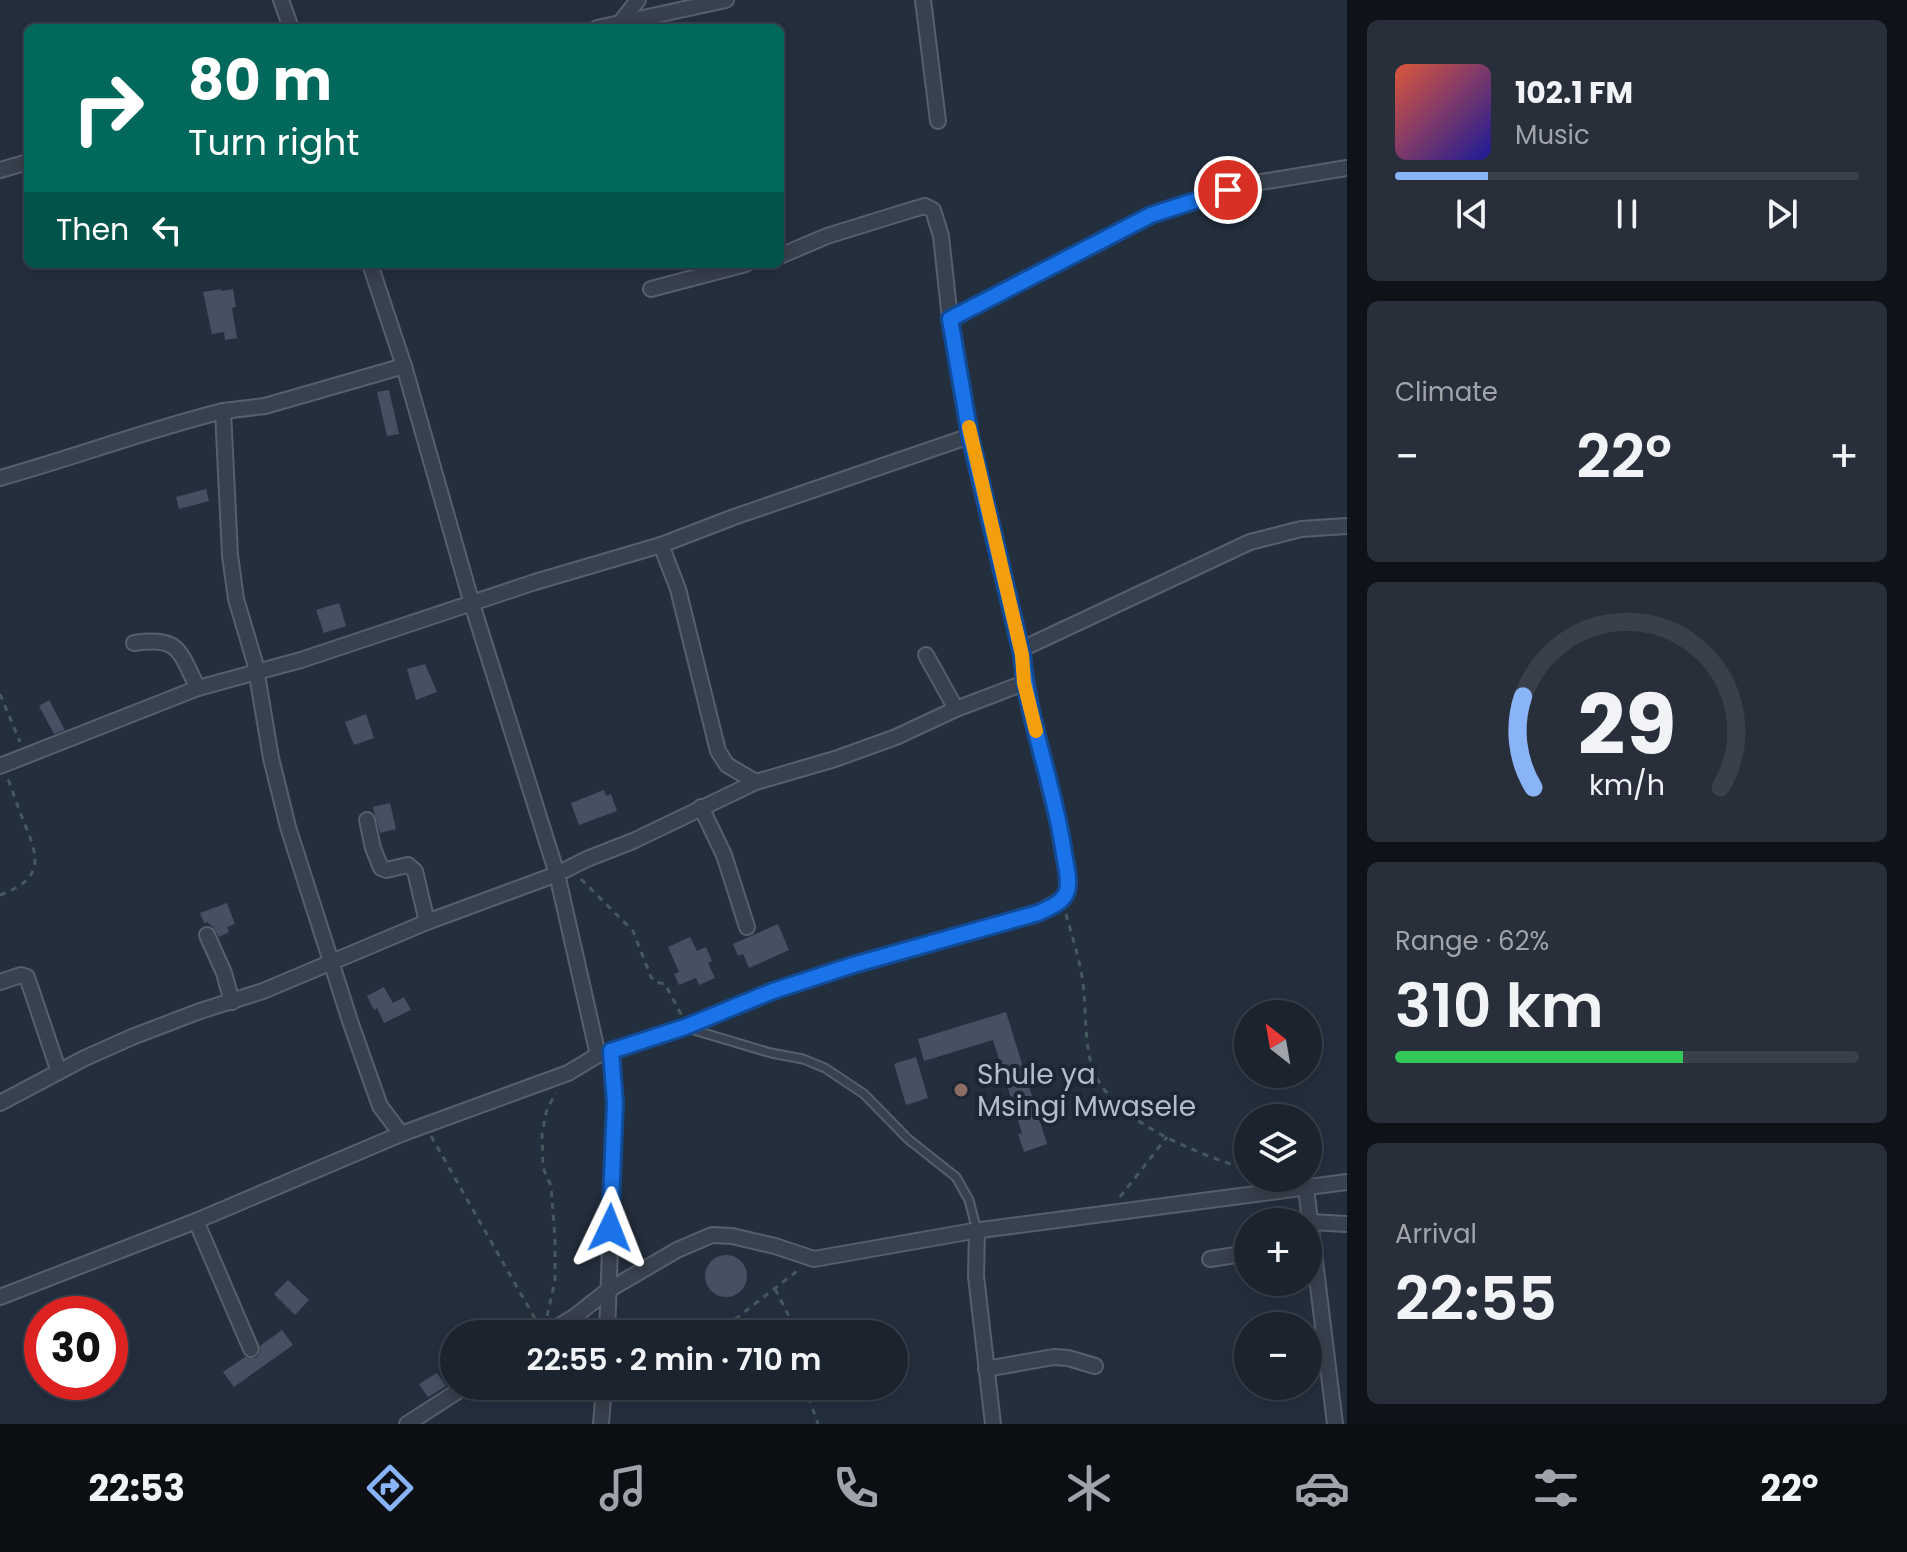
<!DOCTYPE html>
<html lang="en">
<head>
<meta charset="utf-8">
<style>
	body { margin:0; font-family:Poppins,sans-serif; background:#282f3a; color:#f1f3f6; height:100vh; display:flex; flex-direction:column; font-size:30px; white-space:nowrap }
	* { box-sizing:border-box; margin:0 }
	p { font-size:26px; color:#a0a4aa }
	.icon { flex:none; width:44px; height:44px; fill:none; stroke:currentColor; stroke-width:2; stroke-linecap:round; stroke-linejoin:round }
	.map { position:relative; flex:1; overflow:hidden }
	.details { display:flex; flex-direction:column; gap:20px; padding:20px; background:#0f1319; width:560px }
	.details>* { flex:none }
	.banner { position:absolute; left:24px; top:24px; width:760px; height:244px; border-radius:12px; box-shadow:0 4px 20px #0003,0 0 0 2px #39404a; background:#00695c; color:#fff; overflow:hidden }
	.needle { width:52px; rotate:329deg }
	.buttons { position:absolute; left:1234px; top:1000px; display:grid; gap:16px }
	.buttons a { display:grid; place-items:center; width:88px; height:88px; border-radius:50%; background:#1b232e; box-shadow:0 4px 20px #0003,0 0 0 2px #39404a; font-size:40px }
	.speed { position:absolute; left:24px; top:1296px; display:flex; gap:16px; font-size:40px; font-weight:700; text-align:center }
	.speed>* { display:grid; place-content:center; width:104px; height:104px; border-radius:50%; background:#1b232e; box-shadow:0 4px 20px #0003,0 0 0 2px #39404a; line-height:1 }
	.speed .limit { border:12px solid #d22; background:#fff; color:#111 }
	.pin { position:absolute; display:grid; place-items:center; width:68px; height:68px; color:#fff; margin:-34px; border:4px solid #fff; border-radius:50%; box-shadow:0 2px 8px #0007 }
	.me { position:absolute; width:88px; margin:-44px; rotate:2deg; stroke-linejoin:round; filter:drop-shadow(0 0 6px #0008) }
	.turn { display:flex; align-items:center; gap:28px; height:168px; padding:0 32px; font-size:36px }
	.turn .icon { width:104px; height:104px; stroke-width:2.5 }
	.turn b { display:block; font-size:56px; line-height:68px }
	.then { display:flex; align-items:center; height:76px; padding:0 32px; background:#0003; gap:16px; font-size:30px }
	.big { font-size:60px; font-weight:600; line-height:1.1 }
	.details .card { flex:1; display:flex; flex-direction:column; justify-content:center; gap:12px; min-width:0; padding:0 28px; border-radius:12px; background:#282f3a }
	.details .dial { align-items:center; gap:0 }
	.dial svg { height:208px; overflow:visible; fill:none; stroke:#39404a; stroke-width:7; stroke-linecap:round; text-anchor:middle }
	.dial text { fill:#f1f3f6; stroke:none }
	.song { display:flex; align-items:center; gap:24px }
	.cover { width:96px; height:96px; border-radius:12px; background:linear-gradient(135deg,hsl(10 70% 55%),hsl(240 70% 35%)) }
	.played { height:8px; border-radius:4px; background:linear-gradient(90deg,#8ab4f8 20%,#39404a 20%) }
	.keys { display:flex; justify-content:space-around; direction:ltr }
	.heat { display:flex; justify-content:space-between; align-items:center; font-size:44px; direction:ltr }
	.charge { height:12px; border-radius:6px; background:linear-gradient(90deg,#34c759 62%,#39404a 0) }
	.trip { position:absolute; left:440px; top:1320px; width:468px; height:80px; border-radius:40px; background:#1b232e; box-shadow:0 4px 20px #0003,0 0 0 2px #39404a; font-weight:600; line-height:80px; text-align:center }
	.menu { display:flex; height:128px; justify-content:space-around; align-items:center; background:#0b0e12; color:#a0a4aa }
	.menu .icon { width:56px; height:56px }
	.menu .current { color:#8ab4f8 }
	.menu b { font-size:36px; color:#f1f3f6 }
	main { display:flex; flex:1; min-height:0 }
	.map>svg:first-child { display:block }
	.building { fill:#455162 }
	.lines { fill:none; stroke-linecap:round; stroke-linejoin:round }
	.service-casing { stroke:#565f6c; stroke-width:11 }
	.minor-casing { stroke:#565f6c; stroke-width:18 }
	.path { stroke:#44595c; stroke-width:3; stroke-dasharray:6 6; stroke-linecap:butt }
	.service { stroke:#38414e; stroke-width:7 }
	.minor { stroke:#38414e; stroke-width:14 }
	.route-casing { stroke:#114b97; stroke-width:20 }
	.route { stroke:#1a73e8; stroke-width:14 }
	.slow { stroke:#f59e0b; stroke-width:14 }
	.education-dot { fill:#8d6e63; stroke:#1d2633; stroke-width:3 }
	.labels { text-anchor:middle; stroke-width:8; stroke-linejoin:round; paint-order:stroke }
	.poi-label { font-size:28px; fill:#b4bcc9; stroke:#1d2633; text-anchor:start }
</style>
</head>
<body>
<main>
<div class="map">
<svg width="1347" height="1424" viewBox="0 0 1347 1424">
	<rect width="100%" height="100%" fill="#242f3e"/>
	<g class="building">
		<path d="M221,289V291L233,289L236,307L232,308L237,338L225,340L224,332L212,334L203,292Z"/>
		<path d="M389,390L399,434L387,436L377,392Z"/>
		<path d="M206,489L209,501L179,509L176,497Z"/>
		<path d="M339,603L346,626L324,633L316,610Z"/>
		<path d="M425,664L437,692L416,700L407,669Z"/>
		<path d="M49,700L65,730L54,734L39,706Z"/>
		<path d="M366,714L374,738L354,745L345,722Z"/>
		<path d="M604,790L606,796L611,794L617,811L579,825L571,803Z"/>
		<path d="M390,803L396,829L380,833L373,807Z"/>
		<path d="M227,903L235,924L227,927L229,932L219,937L213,927L207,922L204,923L200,913Z"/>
		<path d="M778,924L789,950L749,968L743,954L738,956L733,944Z"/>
		<path d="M690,937L697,951L706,947L712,961L708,963L715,978L699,985L696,978L679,985L674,974L679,972L668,947Z"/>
		<path d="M384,987L393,1003L404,997L411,1010L384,1023L377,1008L374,1010L367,996Z"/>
		<path d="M1006,1012L1047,1144L1024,1152L1018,1134L1022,1133L993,1040L924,1061L918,1039Z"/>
		<path d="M916,1057L928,1098L906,1105L894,1064Z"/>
		<circle cx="726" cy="1276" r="21"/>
		<path d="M288,1280L309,1300L295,1315L274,1294Z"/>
		<path d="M282,1330L293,1345L234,1387L223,1372L245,1357L256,1358L261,1351L260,1346Z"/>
		<path d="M437,1373L446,1386L428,1397L419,1384Z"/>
	</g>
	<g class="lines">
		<g class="service-casing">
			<path id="service" d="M687,1028L771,1053L803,1059L825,1068L864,1094L908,1139L956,1177L969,1200L977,1231"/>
		</g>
		<g class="minor-casing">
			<g id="minor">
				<path d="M281,0L291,28"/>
				<path d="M923,0L938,121"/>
				<path d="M620,23L638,0"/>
				<path d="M597,28L726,0"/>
				<path d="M0,170L28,162"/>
				<path d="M780,256L827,236L911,210L925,206L933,210L941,236L950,319L970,436L1022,655"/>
				<path d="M370,264L404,366L472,604L557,874L598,1055"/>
				<path d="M651,289L746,264"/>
				<path d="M950,319L1151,215L1255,183L1347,168"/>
				<path d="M223,411L265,406L404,366"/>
				<path d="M0,478C75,457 147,430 223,411L230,555L236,599L255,663L271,758L288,827L351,1024L380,1106L401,1134"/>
				<path d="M661,545L678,589L718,751L727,765L756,782"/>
				<path d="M134,643C182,636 179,653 198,688"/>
				<path d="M926,655L956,709"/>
				<path d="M0,766L198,688L301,660L535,582L661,545L734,517L970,436"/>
				<path d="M701,807L724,855L747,927"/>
				<path d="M367,820L373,848L381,868L386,870L408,865L415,871L427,922"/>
				<path d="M207,935L224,973L232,1002"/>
				<path d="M0,982L21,975L27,977L59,1072"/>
				<path d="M0,1103L85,1058L132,1037L200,1011L263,991L427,922L557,874L587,859L633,841L756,782L835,759L896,737L956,709L1024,683"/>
				<path d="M1306,1188L1335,1424"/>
				<path d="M196,1221L251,1349"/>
				<path d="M1310,1222L1347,1224"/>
				<path d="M977,1231L976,1276L993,1424"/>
				<path d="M1210,1259L1248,1253"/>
				<path d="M0,1297L196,1221L401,1134L568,1073L598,1055L685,1027L773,991L853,965L1038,913L1062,899L1068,889V881L1062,839L1024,683L1022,655L1024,648L1250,542L1301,529L1347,526"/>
				<path d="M546,1334L574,1317L607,1291L677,1250L712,1235L732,1236L775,1246L814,1259L973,1231L1347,1182"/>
				<path d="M607,1334L615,1103L611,1051"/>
				<path d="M986,1369L1054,1357L1068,1358L1095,1366"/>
				<path d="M407,1424L466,1386"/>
				<path d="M601,1424L604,1386"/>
			</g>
		</g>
		<g class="path">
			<path d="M0,694L20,742"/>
			<path d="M581,879L633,931L651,977L655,982L665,984L682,1016"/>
			<path d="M0,895C40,880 41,863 26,827C19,811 14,795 8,779"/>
			<path d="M1066,914C1073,940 1082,966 1084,993C1086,1017 1085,1043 1092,1067C1111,1122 1197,1153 1248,1170"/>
			<path d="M431,1136L538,1324"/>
			<path d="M1120,1197L1167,1137"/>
			<path d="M775,1289L792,1322L793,1334"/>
			<path d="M547,1316L555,1281V1238L551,1186L543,1168L542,1133L547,1109L556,1093"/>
			<path d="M716,1334L801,1268"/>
			<path d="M805,1386L818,1424"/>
			<path d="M618,1397L630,1386"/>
		</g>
		<use href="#service" class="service"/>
		<use href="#minor" class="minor"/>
	</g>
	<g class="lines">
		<g class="route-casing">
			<path id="route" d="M610,1228L615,1103L611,1051L685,1027L773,991L853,965L1038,913C1049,908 1063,903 1067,891C1070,880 1066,866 1064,854C1055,787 1028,723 1022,655L970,436L950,319L1151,215L1228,190"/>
		</g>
		<use href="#route" class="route"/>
		<path class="slow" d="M969,427L1022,655L1024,683L1036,731"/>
	</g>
	<circle class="education-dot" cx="961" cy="1090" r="8"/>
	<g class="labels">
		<g class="poi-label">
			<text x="977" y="1084">Shule ya<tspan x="977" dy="32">Msingi Mwasele</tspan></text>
		</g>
	</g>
</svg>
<div class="buttons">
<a><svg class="needle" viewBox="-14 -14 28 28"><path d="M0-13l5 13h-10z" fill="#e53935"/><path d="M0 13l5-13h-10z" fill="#a0a4aa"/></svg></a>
<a><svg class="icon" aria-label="layers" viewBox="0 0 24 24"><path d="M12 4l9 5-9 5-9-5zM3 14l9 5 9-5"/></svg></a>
<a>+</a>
<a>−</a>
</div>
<div class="speed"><div class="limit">30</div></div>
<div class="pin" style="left:1228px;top:190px;background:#d93025"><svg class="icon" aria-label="arrive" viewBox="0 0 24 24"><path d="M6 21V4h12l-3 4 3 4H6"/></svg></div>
<svg class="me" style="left:610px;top:1228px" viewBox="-20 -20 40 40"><path d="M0-17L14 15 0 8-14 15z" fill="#1a73e8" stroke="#fff" stroke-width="4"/></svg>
<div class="trip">22:55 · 2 min · 710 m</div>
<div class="banner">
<div class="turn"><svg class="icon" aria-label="right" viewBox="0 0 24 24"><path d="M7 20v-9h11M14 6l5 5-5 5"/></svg><div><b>80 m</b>Turn right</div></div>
<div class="then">Then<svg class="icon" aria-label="left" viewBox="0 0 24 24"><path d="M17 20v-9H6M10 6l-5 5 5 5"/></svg></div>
</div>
</div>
<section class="details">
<div class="card">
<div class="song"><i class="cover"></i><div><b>102.1 FM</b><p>Music</p></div></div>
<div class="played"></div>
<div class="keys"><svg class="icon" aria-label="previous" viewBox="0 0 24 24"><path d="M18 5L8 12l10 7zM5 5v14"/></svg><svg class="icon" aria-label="pause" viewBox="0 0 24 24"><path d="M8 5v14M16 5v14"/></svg><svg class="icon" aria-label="next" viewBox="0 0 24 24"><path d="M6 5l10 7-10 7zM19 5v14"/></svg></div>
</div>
<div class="card"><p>Climate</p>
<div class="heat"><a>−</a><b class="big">22°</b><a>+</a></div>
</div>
<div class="card dial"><svg viewBox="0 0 100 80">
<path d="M14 69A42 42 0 1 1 86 69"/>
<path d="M14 69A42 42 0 0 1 10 34" stroke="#8ab4f8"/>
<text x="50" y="56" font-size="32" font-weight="700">29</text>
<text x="50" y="72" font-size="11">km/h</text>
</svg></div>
<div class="card"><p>Range · 62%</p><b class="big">310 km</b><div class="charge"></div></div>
<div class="card"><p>Arrival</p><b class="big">22:55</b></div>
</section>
</main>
<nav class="menu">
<b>22:53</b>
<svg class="icon current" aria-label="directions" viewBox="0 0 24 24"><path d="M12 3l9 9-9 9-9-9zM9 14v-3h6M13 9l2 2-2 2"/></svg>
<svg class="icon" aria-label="music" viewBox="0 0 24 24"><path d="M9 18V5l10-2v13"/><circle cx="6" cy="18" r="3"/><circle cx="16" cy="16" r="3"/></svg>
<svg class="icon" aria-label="phone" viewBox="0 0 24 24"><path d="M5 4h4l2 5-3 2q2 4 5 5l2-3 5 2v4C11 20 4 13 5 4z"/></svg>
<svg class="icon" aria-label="climate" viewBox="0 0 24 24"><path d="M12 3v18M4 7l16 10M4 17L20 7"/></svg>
<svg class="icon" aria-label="car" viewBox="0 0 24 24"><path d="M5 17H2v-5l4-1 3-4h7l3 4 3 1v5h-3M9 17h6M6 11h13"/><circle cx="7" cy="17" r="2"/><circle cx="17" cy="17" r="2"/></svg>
<svg class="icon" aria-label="filters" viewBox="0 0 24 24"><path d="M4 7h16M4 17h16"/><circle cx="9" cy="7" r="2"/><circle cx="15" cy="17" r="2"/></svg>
<b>22°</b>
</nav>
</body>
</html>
